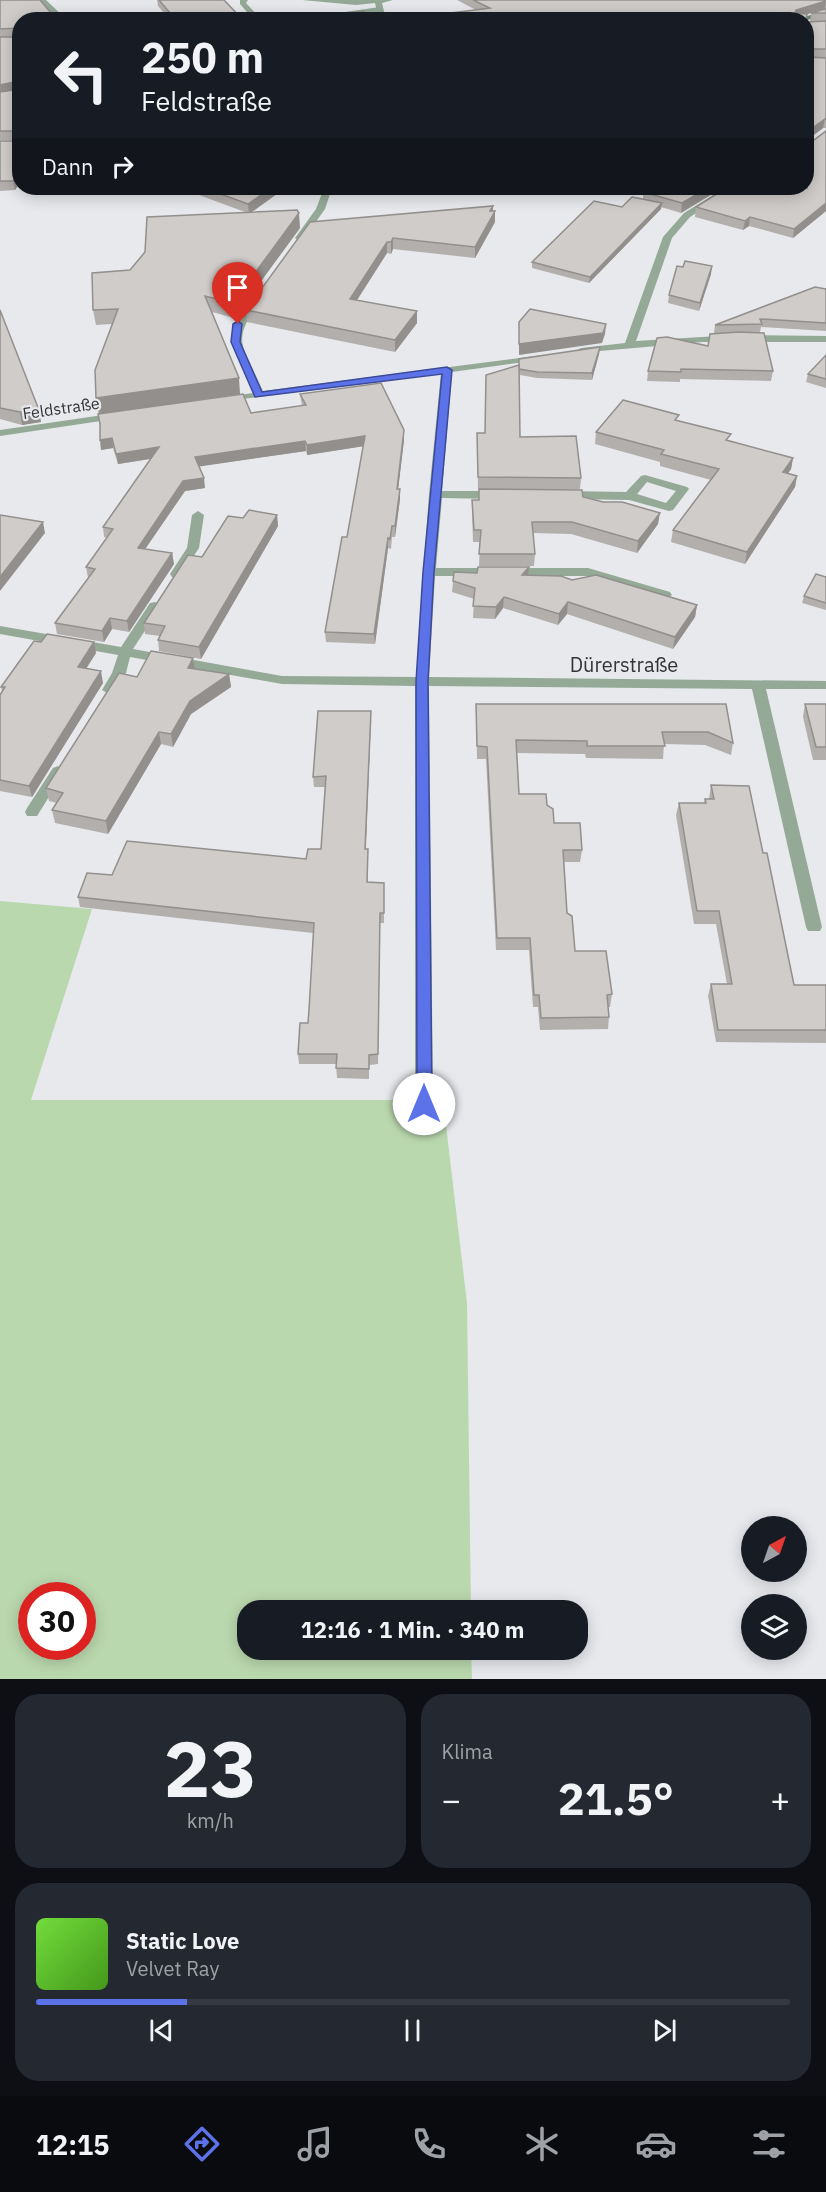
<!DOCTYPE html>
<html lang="de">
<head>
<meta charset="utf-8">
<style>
	body { margin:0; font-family:"IBM Plex Sans",sans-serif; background:#242831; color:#f1f3f6; height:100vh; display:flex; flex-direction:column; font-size:22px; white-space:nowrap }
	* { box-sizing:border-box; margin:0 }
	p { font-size:20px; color:#9ea1a6 }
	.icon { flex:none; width:33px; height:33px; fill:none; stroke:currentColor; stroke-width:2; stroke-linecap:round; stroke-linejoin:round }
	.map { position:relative; height:1679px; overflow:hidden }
	.details { display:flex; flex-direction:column; gap:15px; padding:15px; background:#0d0f14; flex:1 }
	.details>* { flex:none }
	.guide { position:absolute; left:12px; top:12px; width:802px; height:183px; border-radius:24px; box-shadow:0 3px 15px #0003; background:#171b24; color:#f1f3f6; overflow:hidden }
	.needle { width:39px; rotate:40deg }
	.controls { position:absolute; left:741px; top:1516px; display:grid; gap:12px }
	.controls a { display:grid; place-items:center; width:66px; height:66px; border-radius:50%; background:#171b24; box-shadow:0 3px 15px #0003; font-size:30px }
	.speed { position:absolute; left:18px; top:1582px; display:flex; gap:12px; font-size:30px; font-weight:700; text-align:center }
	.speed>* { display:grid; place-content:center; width:78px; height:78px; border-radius:50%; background:#171b24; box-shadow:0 3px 15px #0003; line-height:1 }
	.speed .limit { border:9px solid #d22; background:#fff; color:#111 }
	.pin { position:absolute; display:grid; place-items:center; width:51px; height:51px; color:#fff; margin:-62px -26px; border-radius:50% 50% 50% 0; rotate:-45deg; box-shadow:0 0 6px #0007 }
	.pin .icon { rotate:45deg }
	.me { position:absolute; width:66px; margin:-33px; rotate:0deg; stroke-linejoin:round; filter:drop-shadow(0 0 4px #0008) }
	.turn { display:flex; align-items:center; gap:21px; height:126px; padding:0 30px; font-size:27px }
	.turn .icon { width:78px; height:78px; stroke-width:2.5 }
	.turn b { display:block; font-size:42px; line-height:51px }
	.then { display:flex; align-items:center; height:57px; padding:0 30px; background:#0003; gap:12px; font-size:22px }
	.big { font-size:45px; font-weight:700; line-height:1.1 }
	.details .tile { flex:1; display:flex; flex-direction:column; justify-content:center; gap:9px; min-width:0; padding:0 21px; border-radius:24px; background:#242831 }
	.details .dial { align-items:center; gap:0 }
	.dial b { font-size:78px; line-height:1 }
	.song { display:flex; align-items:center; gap:18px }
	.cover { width:72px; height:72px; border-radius:9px; background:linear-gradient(135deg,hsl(100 70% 55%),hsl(100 70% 35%)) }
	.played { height:6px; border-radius:3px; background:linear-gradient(90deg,#5c72e9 20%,#363941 20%) }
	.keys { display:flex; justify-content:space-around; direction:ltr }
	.heat { display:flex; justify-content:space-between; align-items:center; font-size:33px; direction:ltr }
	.details .tiles { flex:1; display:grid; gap:15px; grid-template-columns:1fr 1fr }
	.tile:last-child { grid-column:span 2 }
	.trip { position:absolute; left:237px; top:1600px; width:351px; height:60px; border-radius:24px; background:#171b24; box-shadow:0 3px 15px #0003; font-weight:700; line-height:60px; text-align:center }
	.menu { display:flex; height:96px; justify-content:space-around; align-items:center; background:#090b0e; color:#9ea1a6 }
	.menu .icon { width:42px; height:42px }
	.menu .current { color:#5c72e9 }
	.menu b { font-size:27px; color:#f1f3f6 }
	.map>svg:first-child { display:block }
	.green { fill:#bad8ae; fill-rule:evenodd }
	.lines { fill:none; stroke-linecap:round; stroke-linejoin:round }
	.service { fill:#94aa97; fill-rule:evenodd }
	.minor { fill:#94aa97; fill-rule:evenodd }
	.secondary { fill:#6a8b6f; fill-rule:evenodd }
	.wall { fill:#b3afad }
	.shaded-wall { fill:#928f8d }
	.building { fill:#d0ccc9; stroke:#928f8d; stroke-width:1.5 }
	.route { fill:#5c72e9; stroke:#3c4a97; stroke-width:1.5 }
	.labels { text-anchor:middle; stroke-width:4.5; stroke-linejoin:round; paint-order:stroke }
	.far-street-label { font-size:16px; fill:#333436; stroke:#e7e9ed }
	.street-label { font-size:20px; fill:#333436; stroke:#e7e9ed }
</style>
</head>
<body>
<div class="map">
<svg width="826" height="1679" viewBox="0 0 826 1679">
	<rect width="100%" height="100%" fill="#e7e9ed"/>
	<path class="green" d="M0,901L92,909L31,1100H443L467,1303L471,1611H248V1650H471L472,1679H0ZM32,1596H82V1647H32Z"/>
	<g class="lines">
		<g class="service">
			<path d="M38,0H46L67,20H59Z"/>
			<path d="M240,0H248L246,3L262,20H254L240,4Z"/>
			<path d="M380,7L383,11L313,20H289Z"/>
		</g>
		<g class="minor">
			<path d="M302,0H393L382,3L386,20H379L375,3L356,5Z"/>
			<path d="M324,188H332L325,209L303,240H297L295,238L316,209Z"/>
			<path d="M725,188H734L690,217L672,238L636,341L734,335L826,336V342H703L577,353L576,351L581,348L625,343L663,237L684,213Z"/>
			<path d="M255,294L263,296C230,343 241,342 263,391L543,355V359L539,360L452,372L442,491H498L504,495L498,499L442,498L436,568H588L670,592L672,595L666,599L587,576H435L429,677L826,681V689H766L822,927L820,931H808L806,927L752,689L429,686L433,1104L430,1109L424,1111L418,1109L415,1104V686L282,684L130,657L126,673L114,693L109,694L102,690L112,673L118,655L0,634V626L121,647L150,603L155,602L161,606L133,649L282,676L416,677L429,494L441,373L220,402V398L253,393L231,342C231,322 244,309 255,294Z"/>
			<path d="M117,413L121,414V418L0,436V430Z"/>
			<path d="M645,475L687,487L689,489L673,510L669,511L629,500L564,499L558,495L564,491L626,492L641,476ZM647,482L676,491L666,503L637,494Z"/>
			<path d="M198,511L204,515L199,548L180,577H172L170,574L187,548L192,515Z"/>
			<path d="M58,766L65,771L37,816H27L25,812L27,808L53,768Z"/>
		</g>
		<path class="secondary" d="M823,11H826V15L807,20H795Z"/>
	</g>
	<g class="wall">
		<path d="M0,0L20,20V183L15,190L0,191V141H18L19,140H0Z"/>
		<path d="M157,0H224L243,20H170L158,6Z"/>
		<path d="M457,0H826V9L807,14L476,10Z"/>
		<path d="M826,9V128H823L807,140V21L808,22H810L811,13Z"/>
		<path d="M826,131V211L793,238L749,226L743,230L695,217L696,207L810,143Z"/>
		<path d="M180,188H285L252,212L300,228L234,318L212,312L240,394L99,414L96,398L112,324L96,325L93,310L130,270L245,212Z"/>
		<path d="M722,188L681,213L661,207V209L589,283L532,268V262L622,207L643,199V192Z"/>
		<path d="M493,206V211H495V222L475,258L393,249L391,254L387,253L357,300L417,323L395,352L247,322L246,310L310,222Z"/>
		<path d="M711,274L699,311L668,303L669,295Z"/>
		<path d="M826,289V331L761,327L760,332L744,333L773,371L771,381L680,379V382L647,381L648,371L708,346L734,333H714L715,325Z"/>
		<path d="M0,310L41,422L22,425L0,419Z"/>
		<path d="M600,347L599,354L592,380L537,378L520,375V437L581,478L580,489H478L477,433H485L486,375Z"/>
		<path d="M826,355V388L806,382L808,374Z"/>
		<path d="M300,394L404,430V440L398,489H400V499L395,537H392L391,549L388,548L375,644L326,642L325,632L347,537L363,446L307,455L306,451L199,466L205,488L185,491L145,549L172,553L174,564L129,632L112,629L104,642L57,634L55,623L88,578L86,567L107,538L104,537L103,527L151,459L118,464L113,448L101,450L100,428L98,414L251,413L302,406Z"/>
		<path d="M678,421L729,441L793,458L791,469L788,473L797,476L795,487L745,564L671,542L673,530L711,480L660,466V462L595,444L596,432Z"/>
		<path d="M479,489L583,497L658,524L637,553L571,534L533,533L535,554L534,566H479L480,542H473L472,512V500H478Z"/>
		<path d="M277,515L278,526L201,659L159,651L158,640L160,636L145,634L144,623L243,518Z"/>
		<path d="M529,567L528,575L572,580L697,605L695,617L673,649L567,614L558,625L503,608L495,619L473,618L474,599L452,592L453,581L477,573Z"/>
		<path d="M826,577V610L802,603L804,596Z"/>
		<path d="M96,653L86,669L103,683L32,797L0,791V695L2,692L1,687Z"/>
		<path d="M193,658L194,669L229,674L231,687L191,714L173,747L161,744L108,834L55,823L52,810L57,803L49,801L46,788L137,677Z"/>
		<path d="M476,704H726L733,743L731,755L705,745L664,744L663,759L586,758L585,754L517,753L519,794L547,805L554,823L582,850L580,862H564L567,913L575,951L612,994L610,1007H608L609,1017L608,1029L540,1030L538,1007H533L529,950H496L486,759H477Z"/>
		<path d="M805,704H826V760H813L803,717Z"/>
		<path d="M371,711L366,849H368V883H384V923H380L378,1064L369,1065V1079L337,1078L336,1064H299L298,1054L308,1023L309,1010L313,933L80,907L78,897L112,875L306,859L321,849L325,787H314L313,777Z"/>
		<path d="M711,785L763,853L794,985H826V1043L716,1042L708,996L711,984H727L716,924H694L676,815L679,803H704L705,799H709Z"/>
	</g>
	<g class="shaded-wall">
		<path d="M826,1L825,9L794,18L796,10Z"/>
		<path d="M18,81L20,90L0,94V85Z"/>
		<path d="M825,119L823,128L807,140V132Z"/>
		<path d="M20,171V183L15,190L13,181Z"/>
		<path d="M271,188H285L249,214L248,204Z"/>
		<path d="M708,188H722L681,213L682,203Z"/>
		<path d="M662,203L661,209L589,283L590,277Z"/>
		<path d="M826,203V211L793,238L794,229Z"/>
		<path d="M493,206V215L495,211V222L475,258V247Z"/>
		<path d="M299,213L300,228L234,318L233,303Z"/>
		<path d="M750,217L749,226L743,230L745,221Z"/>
		<path d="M393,238V249L391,254V242Z"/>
		<path d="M387,242V253L350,311V299Z"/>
		<path d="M712,266L711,274L699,311L700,303Z"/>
		<path d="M417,311V323L395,352V340Z"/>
		<path d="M606,324L605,334L602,343L519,355V344Z"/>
		<path d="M600,347L599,354L592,380V373Z"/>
		<path d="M239,378L240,394L99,414L96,398Z"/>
		<path d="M39,410L41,422L22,425L20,412Z"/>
		<path d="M404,430V440L397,499V489Z"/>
		<path d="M365,436V446L307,455V445Z"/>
		<path d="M112,438L113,448L101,450L100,440Z"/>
		<path d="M305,441L306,451L196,467L195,457Z"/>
		<path d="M159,447L161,457L118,464L116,454Z"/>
		<path d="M793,458L791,469L781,484L783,472Z"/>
		<path d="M797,476L795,487L745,564L747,552Z"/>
		<path d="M204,478L205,488L185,491L139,558L138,548L183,481Z"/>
		<path d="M400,489V499L395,537V526Z"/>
		<path d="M660,513L658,524L637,553L638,541Z"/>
		<path d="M277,515L278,526L201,659L199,647Z"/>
		<path d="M43,522L45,533L0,591V577Z"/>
		<path d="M388,538V548L375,644L374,634Z"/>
		<path d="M172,553L174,564L129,632L127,621Z"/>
		<path d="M529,567L528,578L522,575Z"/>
		<path d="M504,597L503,608L495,619L496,607Z"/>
		<path d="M568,602L567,614L558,625L559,614Z"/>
		<path d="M697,605L695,617L673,649L675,637Z"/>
		<path d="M110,618L112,629L104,642L102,631Z"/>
		<path d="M94,642L96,653L80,678L78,667Z"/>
		<path d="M193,658L195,671L188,668Z"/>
		<path d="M101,671L103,683L32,797L29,786Z"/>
		<path d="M229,674L231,687L191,714L173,747L171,734L190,701Z"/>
		<path d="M371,711V721L365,860V849Z"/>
		<path d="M159,732L161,744L108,834L106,821Z"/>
	</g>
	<g class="building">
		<path d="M0,0H40L57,20H20V29L19,28L0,29Z"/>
		<path d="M159,0H224L243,20H176Z"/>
		<path d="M473,0H826V1L796,10L795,13L807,14L806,20H396L490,8Z"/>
		<path d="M826,9V13H811Z"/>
		<path d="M363,11L373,20H295Z"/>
		<path d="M807,21L808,22L826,21V49H807Z"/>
		<path d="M20,35V82L18,81L0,85V37H19Z"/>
		<path d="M807,50L808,57L826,58V119H825L807,132V138Z"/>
		<path d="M20,89V131H0V92Z"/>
		<path d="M826,131V203L794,229L750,217L745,221L696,207L726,188H807V142L810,143Z"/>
		<path d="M20,140V171L13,181H0V141H18Z"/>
		<path d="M204,188H271L248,204Z"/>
		<path d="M649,188H708L682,203L643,192Z"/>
		<path d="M632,197L662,203L590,277L532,262L594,201L622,207Z"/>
		<path d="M493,206L490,211H495L475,247L393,238L391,242H387L350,299L417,311L395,340L246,310L310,222Z"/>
		<path d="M297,210L299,213L233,303L205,296L239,378L96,398L95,370L118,309L93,310L92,273L130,270L145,252L147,217Z"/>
		<path d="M685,261L712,266L700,303L669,295L677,266L683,267Z"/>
		<path d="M815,287L826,289V323L760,319L762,324L715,325Z"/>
		<path d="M530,309L606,324L603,333L519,344V322Z"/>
		<path d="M0,310L39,410L20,412L0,408Z"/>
		<path d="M739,332L764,333L773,371L681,369V372L648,371L657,338L667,337L708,346L710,334Z"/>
		<path d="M600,347L592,373L537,372L519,369V359Z"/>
		<path d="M826,355V379L808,374Z"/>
		<path d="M519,365L520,437L576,436L581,478L478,477L477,433H485L486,375Z"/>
		<path d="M381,383L404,430L397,489H400L395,526H392L390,539L388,538L374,634L325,632L342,537H347L365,436L307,445L305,441L195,457L204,478L183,481L138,548L172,553L127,621L110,618L102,631L55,623L95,569L86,567L113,529L103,527L159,447L116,454L112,438L100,440V424L98,414L243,394L251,413L306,405L300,394Z"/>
		<path d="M623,400L679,415L675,420L731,434L726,440L793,458L783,472L797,476L747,552L673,530L719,469L661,454L664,450L596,432Z"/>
		<path d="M479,489L582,490L583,497L603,502H622L660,513L638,541L572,522H532L535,554H479L481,530H474L472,500H479Z"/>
		<path d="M249,510L277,515L199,647L158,640L165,626L144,623L188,555L202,557L228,516L243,518Z"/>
		<path d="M0,515L43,522L0,577Z"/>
		<path d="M478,567H529L522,575L561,576L572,580L596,575L697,605L675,637L568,602L559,614L504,597L496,607L473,606L475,588L453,581L454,572L477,573Z"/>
		<path d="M816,574L826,577V603L804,596Z"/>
		<path d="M47,634L94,642L78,667L101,671L29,786L0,780V695L5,687H1L34,641L41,642Z"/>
		<path d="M151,651L193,658L188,668L229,674L190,701L171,734L159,732L106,821L52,810L63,793L46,788L119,673L137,677Z"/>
		<path d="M476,704H726L733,743L708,732H662L665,746H587V741L516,740L519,794H546L547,805L553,809L554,823H580L582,850H563L567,913L572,916L575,951H606L612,994L607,995L609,1017L541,1018L539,995H534L530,938H497L487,747L477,746Z"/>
		<path d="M805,704H826V747H816Z"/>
		<path d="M318,711H371L365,849H368L367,882L384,883V913H380L378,1054L369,1055V1069L336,1068L337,1054H298L300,1023H308L309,1010L314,923L78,897L87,873L112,875L127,841L306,859L308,849H321L326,776L313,777Z"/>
		<path d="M711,785L749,786L763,853H767L794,985H826V1030H718L711,984H732L719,911H697L679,803H706L705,799H714Z"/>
	</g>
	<path class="route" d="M238,321L242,324L240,342L262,392L447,367L452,370L434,572L428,682L432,1104L430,1109L424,1110L419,1109L417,1104L416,682L423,572L442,374L255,397L231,342L233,324Z"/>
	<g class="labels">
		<g class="far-street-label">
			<text transform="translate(61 408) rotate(-8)" y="6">Feldstraße</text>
		</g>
		<g class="street-label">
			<text x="624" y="672">Dürerstraße</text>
		</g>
	</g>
</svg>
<div class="controls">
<a><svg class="needle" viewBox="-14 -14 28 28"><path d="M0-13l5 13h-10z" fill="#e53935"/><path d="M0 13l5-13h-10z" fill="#9ea1a6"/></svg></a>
<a><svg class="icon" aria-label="layers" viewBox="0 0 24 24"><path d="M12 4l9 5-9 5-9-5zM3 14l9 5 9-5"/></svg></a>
</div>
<div class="speed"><div class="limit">30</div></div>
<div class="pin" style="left:238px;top:324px;background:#d93025"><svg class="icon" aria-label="arrive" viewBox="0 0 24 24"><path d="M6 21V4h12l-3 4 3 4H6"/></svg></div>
<svg class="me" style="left:424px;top:1104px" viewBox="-20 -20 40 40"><circle r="19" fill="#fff"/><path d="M0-13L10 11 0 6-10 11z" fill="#5c72e9"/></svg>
<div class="trip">12:16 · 1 Min. · 340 m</div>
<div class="guide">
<div class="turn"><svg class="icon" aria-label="left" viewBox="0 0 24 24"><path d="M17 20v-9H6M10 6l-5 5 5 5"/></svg><div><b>250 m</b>Feldstraße</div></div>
<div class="then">Dann<svg class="icon" aria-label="right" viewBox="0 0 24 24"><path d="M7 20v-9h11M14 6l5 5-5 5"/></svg></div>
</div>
</div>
<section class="details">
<div class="tiles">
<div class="tile dial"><b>23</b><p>km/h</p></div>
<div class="tile"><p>Klima</p>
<div class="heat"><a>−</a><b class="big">21.5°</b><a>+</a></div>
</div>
<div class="tile">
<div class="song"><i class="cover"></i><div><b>Static Love</b><p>Velvet Ray</p></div></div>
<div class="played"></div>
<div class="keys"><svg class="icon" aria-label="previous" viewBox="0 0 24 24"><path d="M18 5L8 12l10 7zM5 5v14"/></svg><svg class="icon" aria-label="pause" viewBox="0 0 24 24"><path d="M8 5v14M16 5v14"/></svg><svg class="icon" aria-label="next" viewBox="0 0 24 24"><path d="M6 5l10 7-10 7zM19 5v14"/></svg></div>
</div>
</div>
</section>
<nav class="menu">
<b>12:15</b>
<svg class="icon current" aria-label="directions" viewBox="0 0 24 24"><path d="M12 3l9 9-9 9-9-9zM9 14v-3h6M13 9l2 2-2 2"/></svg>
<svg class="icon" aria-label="music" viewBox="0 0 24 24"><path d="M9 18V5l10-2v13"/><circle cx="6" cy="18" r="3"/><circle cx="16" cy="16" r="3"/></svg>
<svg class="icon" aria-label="phone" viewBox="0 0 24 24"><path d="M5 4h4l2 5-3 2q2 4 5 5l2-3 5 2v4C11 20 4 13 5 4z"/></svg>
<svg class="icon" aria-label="climate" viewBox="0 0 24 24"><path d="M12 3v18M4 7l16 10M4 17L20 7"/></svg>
<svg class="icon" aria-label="car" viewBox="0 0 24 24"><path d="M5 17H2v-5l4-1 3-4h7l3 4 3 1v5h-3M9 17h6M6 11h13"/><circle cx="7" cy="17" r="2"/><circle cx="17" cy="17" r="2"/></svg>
<svg class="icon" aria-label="filters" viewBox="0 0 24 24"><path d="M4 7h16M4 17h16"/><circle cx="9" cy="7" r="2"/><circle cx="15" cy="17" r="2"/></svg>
</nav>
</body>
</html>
